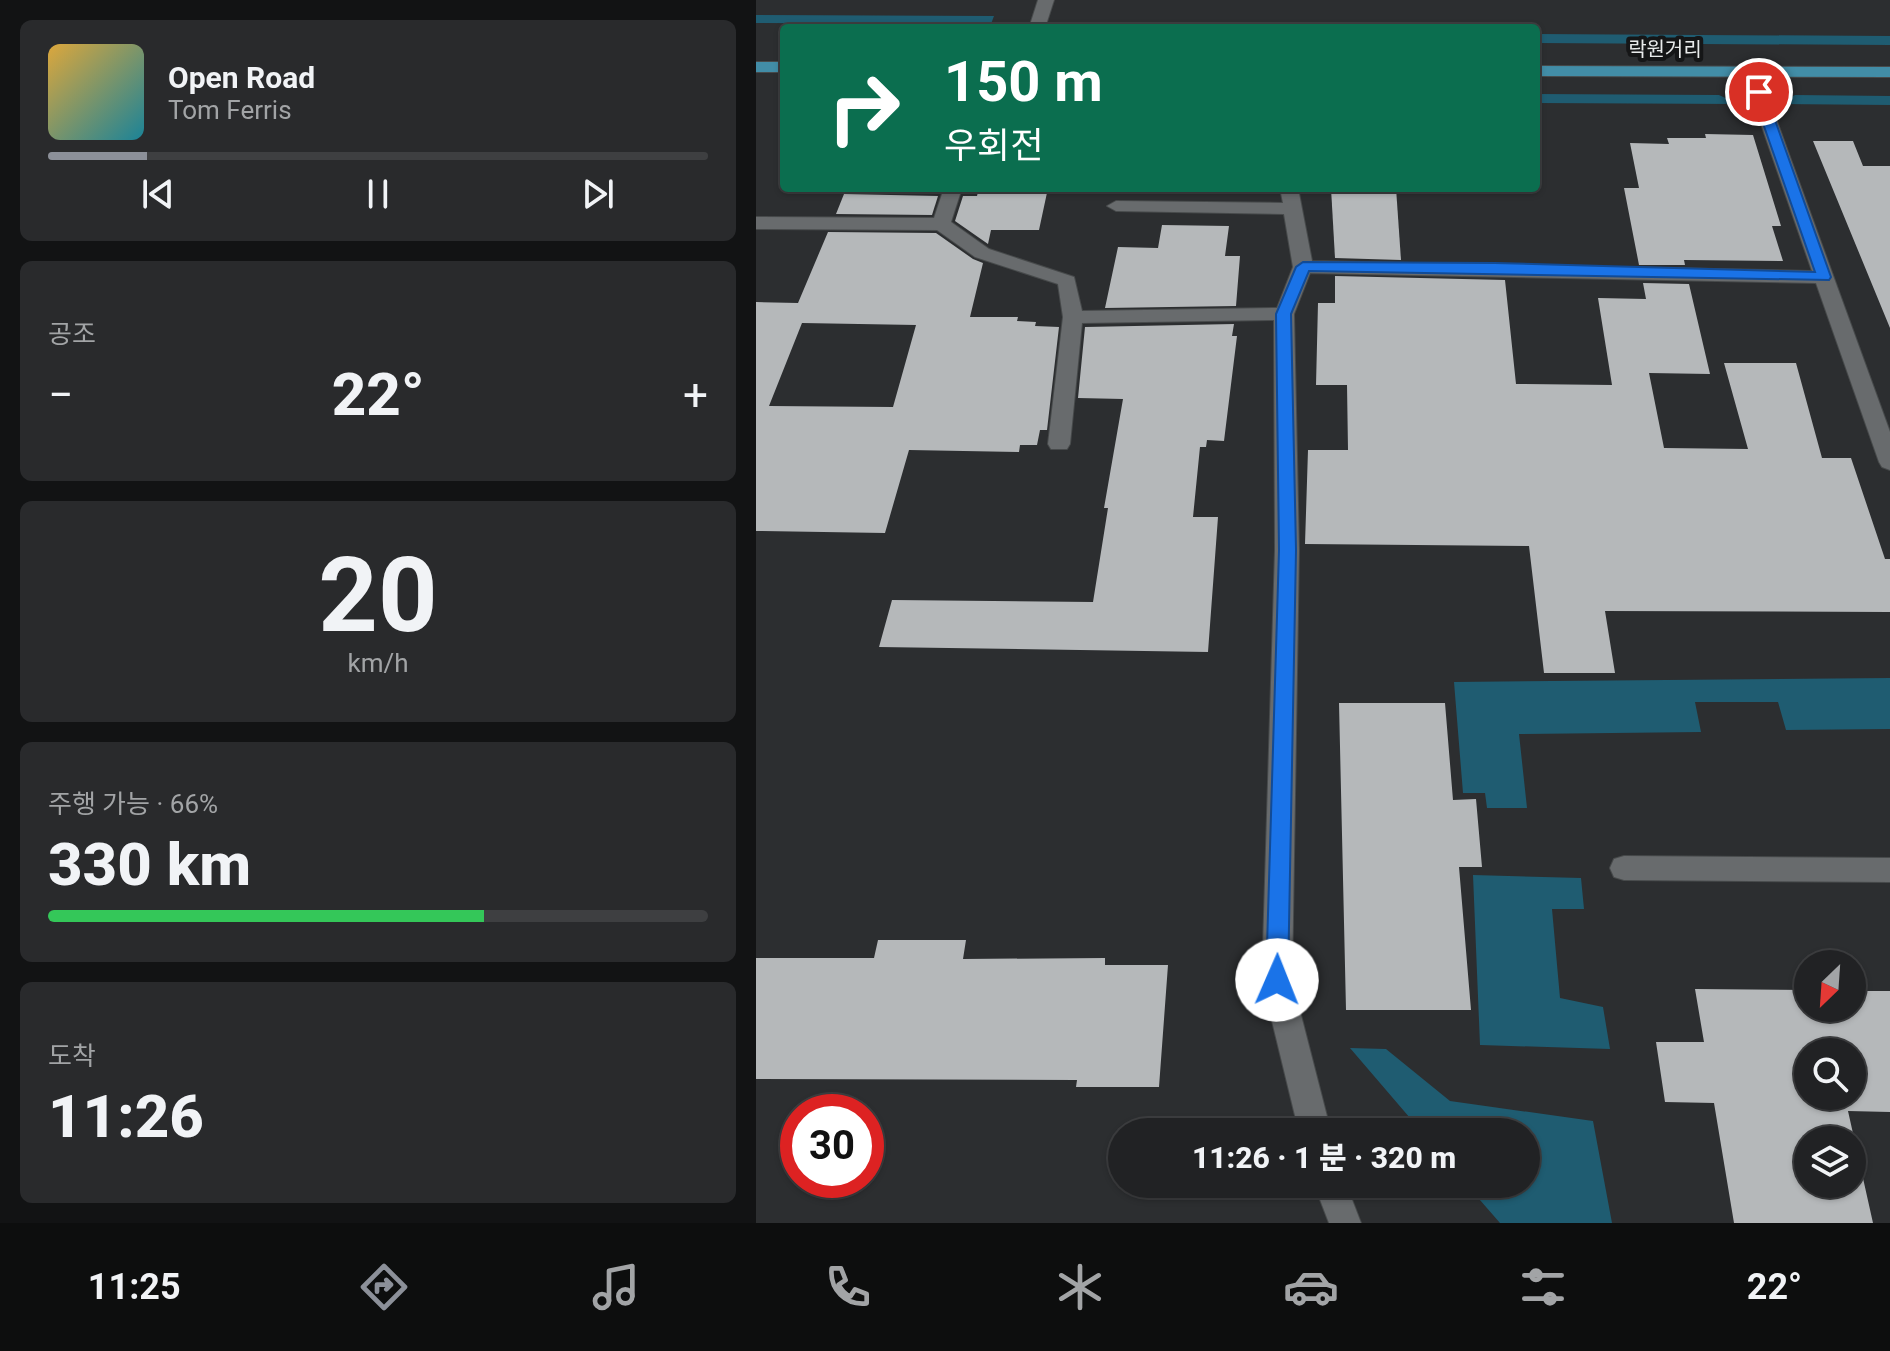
<!DOCTYPE html>
<html lang="ko">
<head>
<meta charset="utf-8">
<style>
	body { margin:0; font-family:Roboto,"Noto Sans KR",sans-serif; background:#292a2c; color:#f1f3f6; height:100vh; display:flex; flex-direction:column; font-size:30px; white-space:nowrap }
	* { box-sizing:border-box; margin:0 }
	p { font-size:26px; color:#a2a4a6 }
	.icon { flex:none; width:44px; height:44px; fill:none; stroke:currentColor; stroke-width:2; stroke-linecap:round; stroke-linejoin:round }
	.map { position:relative; flex:1; overflow:hidden }
	.panel { display:flex; flex-direction:column; gap:20px; padding:20px; background:#121314; width:756px }
	.panel>* { flex:none }
	.guide { position:absolute; left:24px; top:24px; width:760px; height:168px; border-radius:8px; box-shadow:0 2px 6px #0004,0 0 0 2px #3e3f41; background:#0b6e4f; color:#fff; overflow:hidden }
	.needle { width:52px; rotate:205deg }
	.tools { position:absolute; left:1038px; top:950px; display:grid; gap:16px }
	.tools a { display:grid; place-items:center; width:72px; height:72px; border-radius:50%; background:#212224; box-shadow:0 2px 6px #0004,0 0 0 2px #3e3f41; font-size:40px }
	.speed { position:absolute; left:24px; top:1094px; display:flex; gap:16px; font-size:40px; font-weight:700; text-align:center }
	.speed>* { display:grid; place-content:center; width:104px; height:104px; border-radius:50%; background:#212224; box-shadow:0 2px 6px #0004,0 0 0 2px #3e3f41; line-height:1 }
	.speed .limit { border:12px solid #d22; background:#fff; color:#111 }
	.pin { position:absolute; display:grid; place-items:center; width:68px; height:68px; color:#fff; margin:-34px; border:4px solid #fff; border-radius:50%; box-shadow:0 2px 8px #0007 }
	.me { position:absolute; width:88px; margin:-44px; rotate:1deg; stroke-linejoin:round; filter:drop-shadow(0 0 6px #0008) }
	.turn { display:flex; align-items:center; gap:28px; height:168px; padding:0 32px; font-size:36px }
	.turn .icon { width:104px; height:104px; stroke-width:2.5 }
	.turn b { display:block; font-size:56px; line-height:68px }
	.big { font-size:60px; font-weight:800; line-height:1.1 }
	.panel .widget { flex:1; display:flex; flex-direction:column; justify-content:center; gap:12px; min-width:0; padding:0 28px; border-radius:12px; background:#292a2c }
	.panel .dial { align-items:center; gap:0 }
	.dial b { font-size:104px; line-height:1 }
	.song { display:flex; align-items:center; gap:24px }
	.cover { width:96px; height:96px; border-radius:12px; background:linear-gradient(135deg,hsl(40 70% 55%),hsl(190 70% 35%)) }
	.played { height:8px; border-radius:4px; background:linear-gradient(90deg,#8c9099 15%,#3e3f41 15%) }
	.keys { display:flex; justify-content:space-around; direction:ltr }
	.heat { display:flex; justify-content:space-between; align-items:center; font-size:44px; direction:ltr }
	.charge { height:12px; border-radius:6px; background:linear-gradient(90deg,#34c759 66%,#3e3f41 0) }
	.trip { position:absolute; left:352px; top:1118px; width:432px; height:80px; border-radius:40px; background:#212224; box-shadow:0 2px 6px #0004,0 0 0 2px #3e3f41; font-weight:800; line-height:80px; text-align:center }
	.menu { display:flex; height:128px; justify-content:space-around; align-items:center; background:#0d0e0e; color:#a2a4a6 }
	.menu .icon { width:56px; height:56px }
	.menu .on { color:#8c9099 }
	.menu b { font-size:36px; color:#f1f3f6 }
	main { display:flex; flex:1; min-height:0 }
	.map>svg:first-child { display:block }
	.green { fill:#1f5c71 }
	.building { fill:#b5b8ba; fill-rule:evenodd }
	.lines { fill:none; stroke-linecap:round; stroke-linejoin:round }
	.lane-casing { stroke:#474a4b; stroke-width:2 }
	.street-casing { stroke:#474a4b; stroke-width:2 }
	.primary-casing { stroke:#474a4b; stroke-width:2 }
	.lane { fill:#686b6d; fill-rule:evenodd }
	.street { fill:#686b6d; fill-rule:evenodd }
	.primary { fill:#428da7; fill-rule:evenodd }
	.route { fill:#1a73e8; stroke:#114b97; stroke-width:2 }
	.labels { text-anchor:middle; stroke-width:8; stroke-linejoin:round; paint-order:stroke }
	.far-street-label { font-size:20px; fill:#e9ebeb; stroke:#151617 }
</style>
</head>
<body>
<main>
<section class="panel">
<div class="widget">
<div class="song"><i class="cover"></i><div><b>Open Road</b><p>Tom Ferris</p></div></div>
<div class="played"></div>
<div class="keys"><svg class="icon" aria-label="previous" viewBox="0 0 24 24"><path d="M18 5L8 12l10 7zM5 5v14"/></svg><svg class="icon" aria-label="pause" viewBox="0 0 24 24"><path d="M8 5v14M16 5v14"/></svg><svg class="icon" aria-label="next" viewBox="0 0 24 24"><path d="M6 5l10 7-10 7zM19 5v14"/></svg></div>
</div>
<div class="widget"><p>공조</p>
<div class="heat"><a>−</a><b class="big">22°</b><a>+</a></div>
</div>
<div class="widget dial"><b>20</b><p>km/h</p></div>
<div class="widget"><p>주행 가능 · 66%</p><b class="big">330 km</b><div class="charge"></div></div>
<div class="widget"><p>도착</p><b class="big">11:26</b></div>
</section>
<div class="map">
<svg width="1134" height="1223" viewBox="0 0 1134 1223">
	<rect width="100%" height="100%" fill="#2c2e30"/>
	<g class="green">
		<path d="M0,15L238,16L235,24L0,23Z"/>
		<path d="M780,34L1134,36V45L780,43Z"/>
		<path d="M780,94L963,95L982,104L780,103Z"/>
		<path d="M1039,95L1134,96V105L1023,104Z"/>
		<path d="M1134,678V729L1030,730L1022,702H939L945,732L763,734L771,808H731L729,793H707L698,682Z"/>
		<path d="M717,875L825,878L828,909H796L804,998L847,1007L854,1049L724,1045Z"/>
		<path d="M594,1048L630,1049L694,1101L837,1121L856,1223H744L710,1184H770V1132H666Z"/>
	</g>
	<g class="building">
		<path d="M949,134L997,135L1025,226H1016L1027,261L928,260L929,265H883L868,188H883L874,143L913,144L911,138H950Z"/>
		<path d="M1057,141H1097L1107,166H1134V328Z"/>
		<path d="M223,188H292L283,230H235L232,244L199,221L207,196H221Z"/>
		<path d="M575,188H640L645,260L579,258Z"/>
		<path d="M88,194L182,196L176,215L80,214Z"/>
		<path d="M406,225L473,226L469,256H484L480,306L349,308L362,247L402,248Z"/>
		<path d="M72,232L180,233L217,259L227,263L214,317H262L261,321L280,322L279,326L303,327L291,430H284L281,445H264L263,452L153,450L129,533L0,531V302L42,303ZM46,323L160,325L137,407L13,406Z"/>
		<path d="M579,276L749,280L760,384L856,385L842,298L890,299L887,283L933,284L954,374L893,373L908,448L992,449L968,363H1040L1066,458H1095L1129,559H1134V612L849,611L859,673H788L773,546L549,544L552,450H592L591,385H560L562,303H579Z"/>
		<path d="M478,324L476,336H481L468,441L451,440L450,447H444L437,517H462L452,652L123,647L136,600L337,602L352,508H348L367,399L322,398L329,327Z"/>
		<path d="M583,703H689L697,800L720,799L726,867H703L715,1010H590Z"/>
		<path d="M122,940H210L207,959L349,958V965H412L403,1087H320L321,1080L0,1079V958H118Z"/>
		<path d="M939,989L1052,990V1008H1096V991H1134V1112L1092,1111L1117,1223H978L958,1103L909,1102L900,1042H948ZM1052,1052H1096V1096H1052ZM1052,1140H1096V1184H1052Z"/>
	</g>
	<g class="lines">
		<g class="lane-casing">
			<g id="lane">
				<path d="M868,856L1134,858V882L868,880L858,877L854,868L858,859Z"/>
				<path d="M558,1184H590L605,1223H573Z"/>
			</g>
		</g>
		<g class="street-casing">
			<g id="street">
				<path d="M282,0H298L289,28H273Z"/>
				<path d="M995,67L1003,72L1134,432V470L1126,467L1123,462L1060,283L554,273L538,314L543,550L536,980L575,1132H543L506,980L519,550L518,320L326,323L314,444L311,449H295L292,444L307,317L302,284L219,257L181,230L0,229V217L178,218L188,188H206L195,222L233,249L318,277L326,311L521,308L537,267L528,214L360,211L351,206L360,201L527,203L524,188H542L556,261L1056,271L987,72Z"/>
			</g>
		</g>
		<g class="primary-casing">
			<g id="primary">
				<rect x="0" y="62" width="28" height="10"/>
				<path d="M780,66L1134,67V77L780,76Z"/>
			</g>
		</g>
		<use href="#lane" class="lane"/>
		<use href="#street" class="street"/>
		<use href="#primary" class="primary"/>
	</g>
	<path class="route" d="M1003,88L1009,92L1075,277L1073,280L553,271L535,314L540,550L532,980L529,987L521,990L513,987L510,980L523,550L520,314L540,267L547,262L739,263L1059,272L996,92Z"/>
	<g class="labels">
		<g class="far-street-label">
			<text x="909" y="56">락원거리</text>
		</g>
	</g>
</svg>
<div class="tools">
<a><svg class="needle" viewBox="-14 -14 28 28"><path d="M0-13l5 13h-10z" fill="#e53935"/><path d="M0 13l5-13h-10z" fill="#a2a4a6"/></svg></a>
<a><svg class="icon" aria-label="search" viewBox="0 0 24 24"><circle cx="10" cy="10" r="6"/><path d="M15 15l6 6"/></svg></a>
<a><svg class="icon" aria-label="layers" viewBox="0 0 24 24"><path d="M12 4l9 5-9 5-9-5zM3 14l9 5 9-5"/></svg></a>
</div>
<div class="speed"><div class="limit">30</div></div>
<div class="pin" style="left:1003px;top:92px;background:#d93025"><svg class="icon" aria-label="arrive" viewBox="0 0 24 24"><path d="M6 21V4h12l-3 4 3 4H6"/></svg></div>
<svg class="me" style="left:521px;top:980px" viewBox="-20 -20 40 40"><circle r="19" fill="#fff"/><path d="M0-13L10 11 0 6-10 11z" fill="#1a73e8"/></svg>
<div class="trip">11:26 · 1 분 · 320 m</div>
<div class="guide">
<div class="turn"><svg class="icon" aria-label="right" viewBox="0 0 24 24"><path d="M7 20v-9h11M14 6l5 5-5 5"/></svg><div><b>150 m</b>우회전</div></div>
</div>
</div>
</main>
<nav class="menu">
<b>11:25</b>
<svg class="icon on" aria-label="directions" viewBox="0 0 24 24"><path d="M12 3l9 9-9 9-9-9zM9 14v-3h6M13 9l2 2-2 2"/></svg>
<svg class="icon" aria-label="music" viewBox="0 0 24 24"><path d="M9 18V5l10-2v13"/><circle cx="6" cy="18" r="3"/><circle cx="16" cy="16" r="3"/></svg>
<svg class="icon" aria-label="phone" viewBox="0 0 24 24"><path d="M5 4h4l2 5-3 2q2 4 5 5l2-3 5 2v4C11 20 4 13 5 4z"/></svg>
<svg class="icon" aria-label="climate" viewBox="0 0 24 24"><path d="M12 3v18M4 7l16 10M4 17L20 7"/></svg>
<svg class="icon" aria-label="car" viewBox="0 0 24 24"><path d="M5 17H2v-5l4-1 3-4h7l3 4 3 1v5h-3M9 17h6M6 11h13"/><circle cx="7" cy="17" r="2"/><circle cx="17" cy="17" r="2"/></svg>
<svg class="icon" aria-label="filters" viewBox="0 0 24 24"><path d="M4 7h16M4 17h16"/><circle cx="9" cy="7" r="2"/><circle cx="15" cy="17" r="2"/></svg>
<b>22°</b>
</nav>
</body>
</html>
